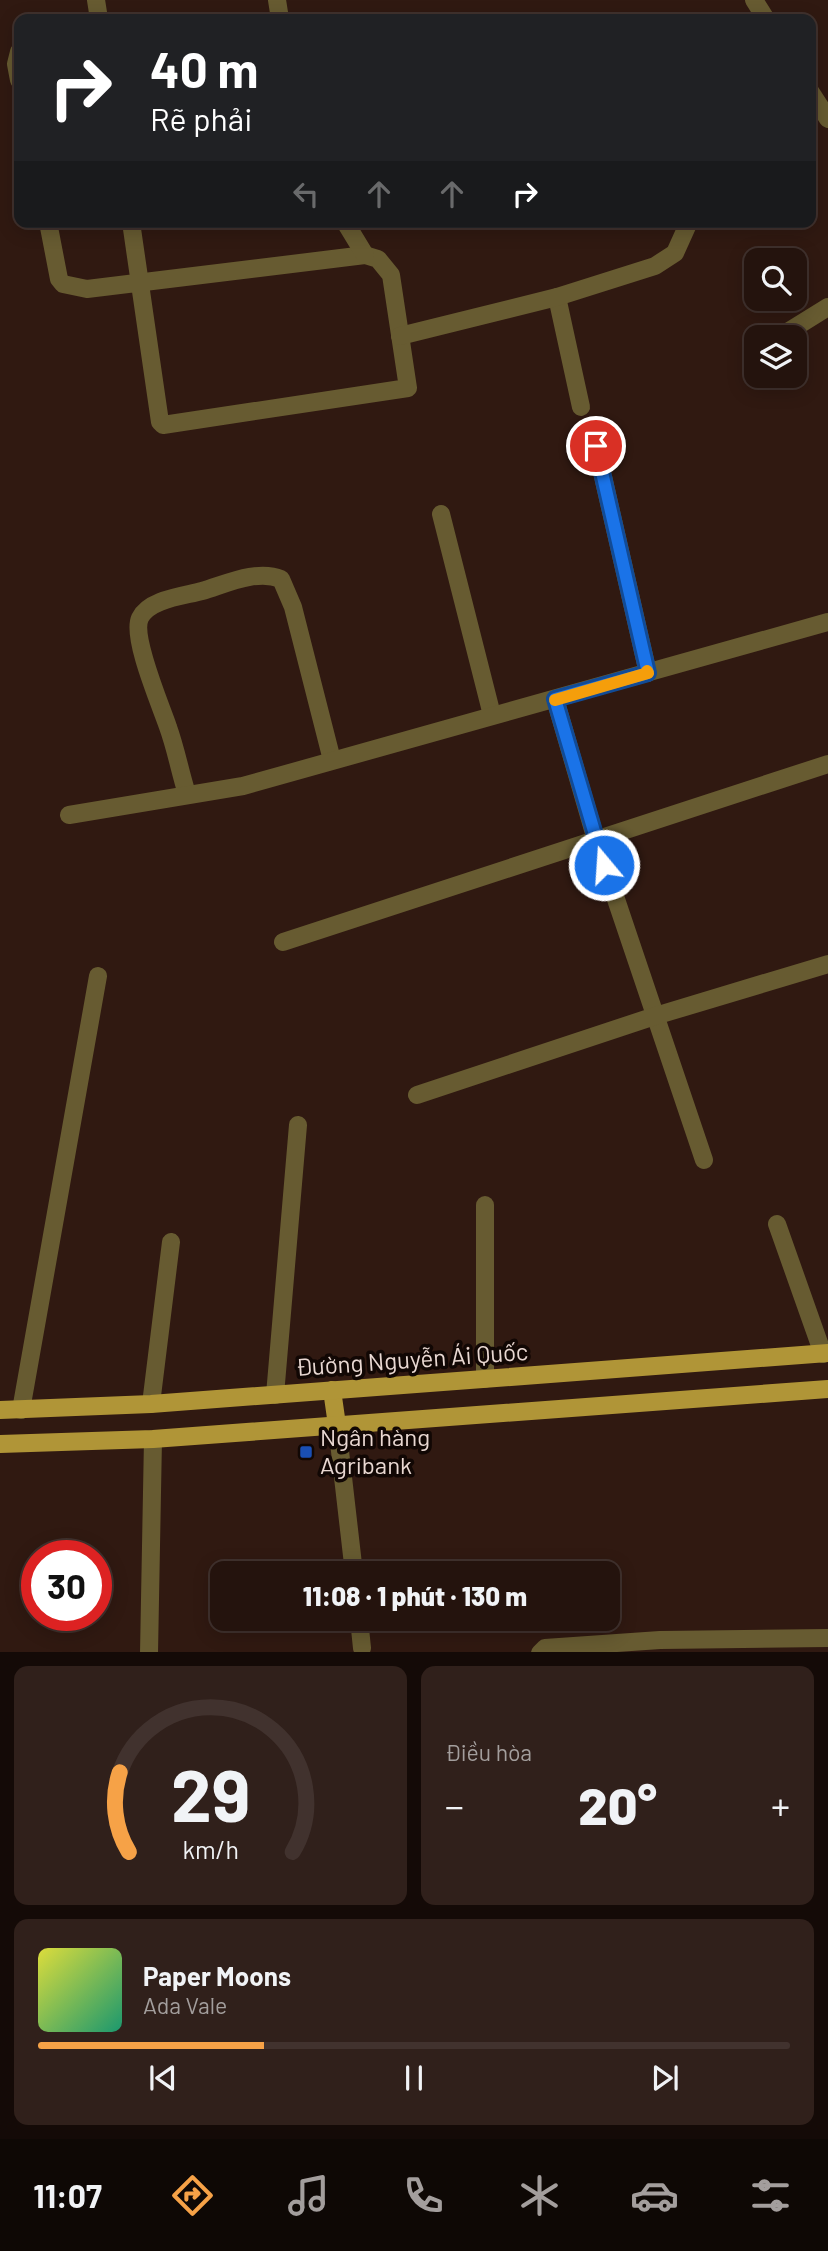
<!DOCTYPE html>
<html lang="vi">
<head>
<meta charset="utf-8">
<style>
	body { margin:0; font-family:Barlow,sans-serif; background:#30201b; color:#f1f3f6; height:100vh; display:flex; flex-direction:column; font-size:26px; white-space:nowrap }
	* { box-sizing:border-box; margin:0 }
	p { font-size:23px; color:#a39e9d }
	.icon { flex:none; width:38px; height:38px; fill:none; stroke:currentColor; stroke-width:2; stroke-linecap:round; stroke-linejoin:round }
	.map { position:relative; height:1652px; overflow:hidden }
	.side { display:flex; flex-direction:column; gap:14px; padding:14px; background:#140a07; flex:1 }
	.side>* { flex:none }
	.guide { position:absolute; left:14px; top:14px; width:802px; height:214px; border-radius:14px; box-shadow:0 4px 18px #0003,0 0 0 2px #41322e; background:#202124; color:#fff; overflow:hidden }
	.buttons { position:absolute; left:744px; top:248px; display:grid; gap:14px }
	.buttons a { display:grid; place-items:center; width:63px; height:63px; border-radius:14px; background:#24130d; box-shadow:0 4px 18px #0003,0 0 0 2px #41322e; font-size:35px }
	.speed { position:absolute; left:21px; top:1540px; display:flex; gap:14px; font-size:35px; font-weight:700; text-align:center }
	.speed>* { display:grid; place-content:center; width:91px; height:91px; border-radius:50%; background:#24130d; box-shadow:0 4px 18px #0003,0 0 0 2px #41322e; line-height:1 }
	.speed .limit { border:10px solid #d22; background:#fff; color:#111 }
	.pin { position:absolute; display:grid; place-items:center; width:60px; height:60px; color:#fff; margin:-30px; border:4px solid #fff; border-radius:50%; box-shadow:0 2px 7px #0007 }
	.me { position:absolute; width:77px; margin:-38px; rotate:342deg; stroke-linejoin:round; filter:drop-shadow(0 0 5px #0008) }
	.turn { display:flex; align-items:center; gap:24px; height:147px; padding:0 21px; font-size:32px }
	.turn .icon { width:91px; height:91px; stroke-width:2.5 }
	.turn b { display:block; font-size:49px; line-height:60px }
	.lanes { display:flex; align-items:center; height:66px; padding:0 21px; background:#0003; justify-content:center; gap:35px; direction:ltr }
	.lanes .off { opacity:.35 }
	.big { font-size:52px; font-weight:800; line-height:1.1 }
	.side .card { flex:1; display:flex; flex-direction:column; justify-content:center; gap:10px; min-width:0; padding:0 24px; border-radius:14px; background:#30201b }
	.side .dial { align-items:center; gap:0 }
	.dial svg { height:182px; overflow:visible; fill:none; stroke:#41322e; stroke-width:7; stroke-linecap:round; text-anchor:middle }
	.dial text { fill:#f1f3f6; stroke:none }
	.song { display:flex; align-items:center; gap:21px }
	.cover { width:84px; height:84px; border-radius:10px; background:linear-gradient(135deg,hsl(60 70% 55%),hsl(160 70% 35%)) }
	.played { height:7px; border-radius:4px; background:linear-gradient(90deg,#f6a247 30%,#41322e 30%) }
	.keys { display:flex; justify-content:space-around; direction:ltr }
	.heat { display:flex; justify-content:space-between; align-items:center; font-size:38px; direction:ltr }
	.side .tiles { flex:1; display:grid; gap:14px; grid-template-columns:1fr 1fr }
	.card:last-child { grid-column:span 2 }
	.trip { position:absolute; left:210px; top:1561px; width:410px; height:70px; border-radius:14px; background:#24130d; box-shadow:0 4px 18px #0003,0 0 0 2px #41322e; font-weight:800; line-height:70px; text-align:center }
	.tab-bar { display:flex; height:112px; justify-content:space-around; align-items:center; background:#0e0805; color:#a39e9d }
	.tab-bar .icon { width:49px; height:49px }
	.tab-bar .active { color:#f6a247 }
	.tab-bar b { font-size:32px; color:#f1f3f6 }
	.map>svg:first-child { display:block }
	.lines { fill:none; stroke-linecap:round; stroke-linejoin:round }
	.minor { stroke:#675b31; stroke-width:18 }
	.major { stroke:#b09537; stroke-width:18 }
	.route-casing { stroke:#114b97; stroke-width:18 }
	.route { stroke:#1a73e8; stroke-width:12 }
	.slow { stroke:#f59e0b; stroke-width:12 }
	.transit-dot { fill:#1a4fb4; stroke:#110704; stroke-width:2.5 }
	.labels { text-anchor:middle; stroke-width:7; stroke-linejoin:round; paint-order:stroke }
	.street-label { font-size:24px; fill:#e9d8d2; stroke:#110704 }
	.poi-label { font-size:24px; fill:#e9d8d2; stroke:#110704; text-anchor:start }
</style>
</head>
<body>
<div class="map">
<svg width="828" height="1653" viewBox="0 0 828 1653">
	<rect width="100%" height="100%" fill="#301911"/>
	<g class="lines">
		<g class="minor">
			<path d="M96,0L99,19"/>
			<path d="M277,0L280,19"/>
			<path d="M754,0L766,19"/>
			<path d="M19,52L16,64L19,80"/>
			<path d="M810,91L828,119"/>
			<path d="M48,222L59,279L63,284L87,289L365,255L378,259L391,275L408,388L163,425L160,422L131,222"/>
			<path d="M345,222L365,255"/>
			<path d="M557,297L581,407"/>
			<path d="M400,336L557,297L655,266L675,253L689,222"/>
			<path d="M778,338L828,307"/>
			<path d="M596,446L648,673"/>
			<path d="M441,514L492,715"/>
			<path d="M555,699L596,840L704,1160"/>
			<path d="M187,794C180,772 176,749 168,727C161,706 131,637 140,618C149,599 184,596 202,591C226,584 257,569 281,579L293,607L332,760"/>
			<path d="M69,815L243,786L828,622"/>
			<path d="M283,942L828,764"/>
			<path d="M417,1095L655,1016L828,964"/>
			<path d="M777,1224L823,1354"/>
			<path d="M485,1379V1205"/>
			<path d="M275,1395L298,1125"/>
			<path d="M151,1404L171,1242"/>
			<path d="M21,1410L98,976"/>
			<path d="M337,1425L354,1573"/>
			<path d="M359,1619L362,1648"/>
			<path d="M149,1653L153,1439"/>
			<path d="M540,1653L545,1648L660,1640L828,1638"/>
		</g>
		<g class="major">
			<path d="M332,1390L337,1425"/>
			<path d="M0,1410L151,1404L828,1353"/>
			<path d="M0,1444L153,1439L828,1389"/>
		</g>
	</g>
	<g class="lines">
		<g class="route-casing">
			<path id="route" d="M596,446L648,673L555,699L604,865"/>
		</g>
		<use href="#route" class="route"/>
		<path class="slow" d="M555,700L648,673L647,671"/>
	</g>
	<rect class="transit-dot" x="299" y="1445" width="14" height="14" rx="3.5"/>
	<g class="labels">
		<g class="street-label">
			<text transform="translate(412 1360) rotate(-4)" y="8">Đường Nguyễn Ái Quốc</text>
		</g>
		<g class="poi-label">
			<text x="320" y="1446">Ngân hàng<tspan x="320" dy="28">Agribank</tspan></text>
		</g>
	</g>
</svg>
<div class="buttons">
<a><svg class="icon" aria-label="search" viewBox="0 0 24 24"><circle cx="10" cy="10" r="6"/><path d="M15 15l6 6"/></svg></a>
<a><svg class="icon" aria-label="layers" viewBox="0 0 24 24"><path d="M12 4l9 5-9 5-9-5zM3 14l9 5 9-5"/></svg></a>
</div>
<div class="speed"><div class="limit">30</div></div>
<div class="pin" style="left:596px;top:446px;background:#d93025"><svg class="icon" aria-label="arrive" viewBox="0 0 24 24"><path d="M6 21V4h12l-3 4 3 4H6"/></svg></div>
<svg class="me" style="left:604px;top:865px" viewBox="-20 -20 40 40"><circle r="17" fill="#1a73e8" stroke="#fff" stroke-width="3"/><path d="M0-11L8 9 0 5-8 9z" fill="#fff"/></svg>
<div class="trip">11:08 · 1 phút · 130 m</div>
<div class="guide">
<div class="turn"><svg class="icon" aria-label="right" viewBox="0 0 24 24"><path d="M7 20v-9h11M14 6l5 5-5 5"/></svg><div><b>40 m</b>Rẽ phải</div></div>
<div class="lanes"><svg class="icon off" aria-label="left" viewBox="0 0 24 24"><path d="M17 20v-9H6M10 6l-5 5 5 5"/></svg><svg class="icon off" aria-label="ahead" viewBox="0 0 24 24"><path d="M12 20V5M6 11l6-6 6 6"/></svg><svg class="icon off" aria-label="ahead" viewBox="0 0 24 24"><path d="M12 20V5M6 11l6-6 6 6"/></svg><svg class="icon" aria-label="right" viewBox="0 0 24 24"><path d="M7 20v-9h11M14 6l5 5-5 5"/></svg></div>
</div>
</div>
<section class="side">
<div class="tiles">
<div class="card dial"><svg viewBox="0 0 100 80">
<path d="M14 69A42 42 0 1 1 86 69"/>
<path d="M14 69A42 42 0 0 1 10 34" stroke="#f6a247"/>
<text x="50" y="56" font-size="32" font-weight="700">29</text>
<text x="50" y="72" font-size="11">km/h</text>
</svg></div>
<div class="card"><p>Điều hòa</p>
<div class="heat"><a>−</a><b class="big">20°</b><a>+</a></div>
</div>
<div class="card">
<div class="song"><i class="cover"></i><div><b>Paper Moons</b><p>Ada Vale</p></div></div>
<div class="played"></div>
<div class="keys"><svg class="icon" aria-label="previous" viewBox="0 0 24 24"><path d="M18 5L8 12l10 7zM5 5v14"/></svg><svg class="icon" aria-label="pause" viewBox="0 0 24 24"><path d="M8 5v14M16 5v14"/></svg><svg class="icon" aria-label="next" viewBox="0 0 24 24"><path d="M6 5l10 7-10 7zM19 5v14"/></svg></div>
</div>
</div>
</section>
<nav class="tab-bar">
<b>11:07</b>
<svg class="icon active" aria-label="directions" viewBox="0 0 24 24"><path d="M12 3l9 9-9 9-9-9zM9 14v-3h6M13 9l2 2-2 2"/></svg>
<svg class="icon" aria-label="music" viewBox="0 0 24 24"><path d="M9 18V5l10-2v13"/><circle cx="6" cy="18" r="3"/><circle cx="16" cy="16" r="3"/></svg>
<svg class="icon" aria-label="phone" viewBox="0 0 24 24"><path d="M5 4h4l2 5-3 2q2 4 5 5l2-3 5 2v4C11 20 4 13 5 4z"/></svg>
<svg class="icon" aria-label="climate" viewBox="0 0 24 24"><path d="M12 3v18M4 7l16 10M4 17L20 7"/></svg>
<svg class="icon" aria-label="car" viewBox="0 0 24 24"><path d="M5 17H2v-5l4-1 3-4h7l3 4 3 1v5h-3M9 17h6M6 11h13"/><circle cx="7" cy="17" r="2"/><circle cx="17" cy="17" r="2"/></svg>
<svg class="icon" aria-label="filters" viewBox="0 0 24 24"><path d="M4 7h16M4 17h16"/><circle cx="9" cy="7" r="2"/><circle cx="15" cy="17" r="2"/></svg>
</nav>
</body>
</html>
